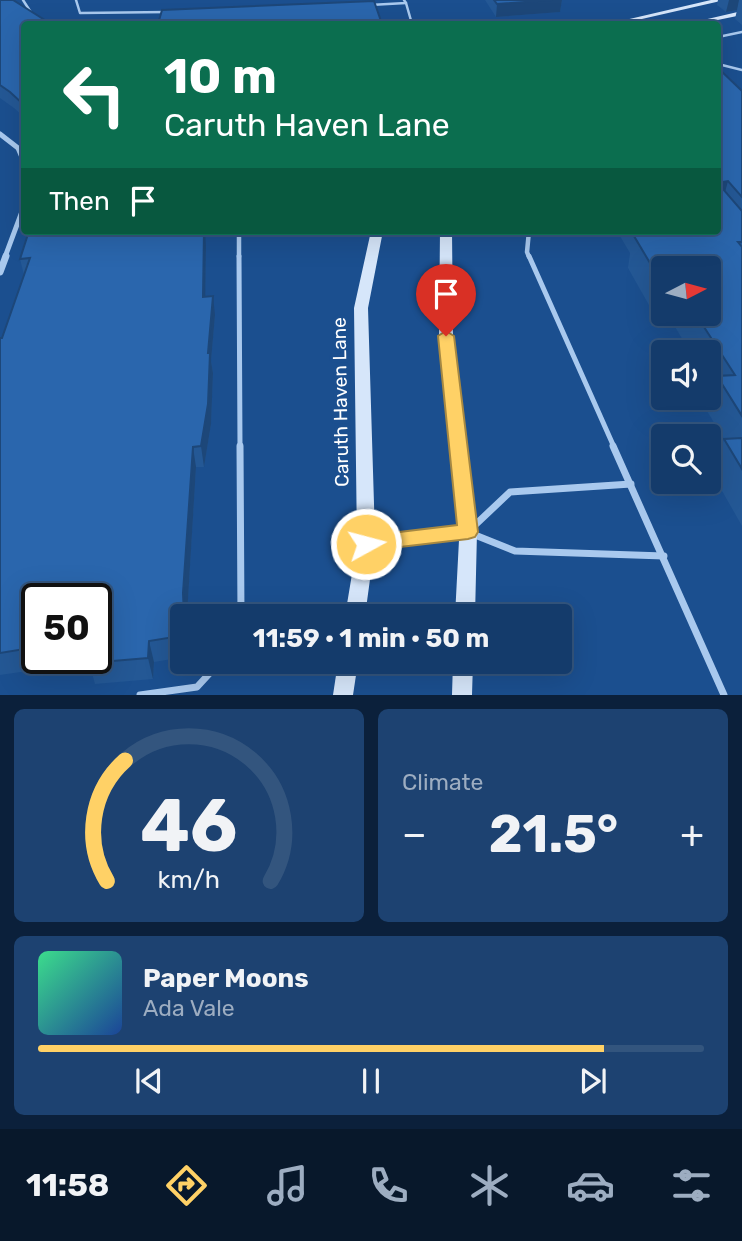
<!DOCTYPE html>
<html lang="en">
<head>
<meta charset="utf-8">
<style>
	body { margin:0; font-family:Rubik,sans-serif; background:#1d4271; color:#f1f3f6; height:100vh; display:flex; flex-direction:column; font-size:26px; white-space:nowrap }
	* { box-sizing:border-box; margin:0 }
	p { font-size:23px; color:#9dadc1 }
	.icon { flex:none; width:38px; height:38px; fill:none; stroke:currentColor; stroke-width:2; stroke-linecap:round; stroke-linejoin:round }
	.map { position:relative; height:695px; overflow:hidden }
	.side { display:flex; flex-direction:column; gap:14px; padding:14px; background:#0b203b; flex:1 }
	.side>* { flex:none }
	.hud { position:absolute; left:21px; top:21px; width:700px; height:214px; border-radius:7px; box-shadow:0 7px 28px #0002,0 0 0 2px #33557e; background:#0b6e4f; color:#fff; overflow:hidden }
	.needle { width:46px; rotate:84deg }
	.buttons { position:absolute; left:651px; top:256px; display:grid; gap:14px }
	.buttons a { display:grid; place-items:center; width:70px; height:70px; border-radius:7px; background:#143b6b; box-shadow:0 7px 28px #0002,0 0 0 2px #33557e; font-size:35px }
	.speed { position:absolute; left:21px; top:583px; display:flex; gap:14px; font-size:35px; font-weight:700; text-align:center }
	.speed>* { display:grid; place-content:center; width:91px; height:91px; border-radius:50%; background:#143b6b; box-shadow:0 7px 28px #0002,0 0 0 2px #33557e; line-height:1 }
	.speed .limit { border:4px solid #111; border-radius:10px; background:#fff; color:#111 }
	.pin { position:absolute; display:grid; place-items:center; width:60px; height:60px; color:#fff; margin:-72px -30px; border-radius:50% 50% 50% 0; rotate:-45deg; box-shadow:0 0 7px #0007 }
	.pin .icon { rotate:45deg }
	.me { position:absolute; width:77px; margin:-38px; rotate:83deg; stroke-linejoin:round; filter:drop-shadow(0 0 5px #0008) }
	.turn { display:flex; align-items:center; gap:24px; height:147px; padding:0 28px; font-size:32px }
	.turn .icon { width:91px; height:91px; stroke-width:2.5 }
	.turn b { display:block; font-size:49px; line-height:60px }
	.then { display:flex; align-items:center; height:66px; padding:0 28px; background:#0003; gap:14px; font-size:26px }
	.big { font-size:52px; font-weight:700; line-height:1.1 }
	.side .widget { flex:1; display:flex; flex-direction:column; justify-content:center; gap:10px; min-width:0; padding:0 24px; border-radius:10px; background:#1d4271 }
	.side .dial { align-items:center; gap:0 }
	.dial svg { height:182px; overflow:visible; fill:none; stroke:#33557e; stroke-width:7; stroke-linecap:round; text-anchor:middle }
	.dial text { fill:#f1f3f6; stroke:none }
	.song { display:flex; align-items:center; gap:21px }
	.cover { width:84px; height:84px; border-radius:10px; background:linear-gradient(135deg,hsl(150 70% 55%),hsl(220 70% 35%)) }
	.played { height:7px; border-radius:4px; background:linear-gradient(90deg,#ffd166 85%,#33557e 85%) }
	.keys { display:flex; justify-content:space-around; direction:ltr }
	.heat { display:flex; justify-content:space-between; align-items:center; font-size:38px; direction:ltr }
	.side .tiles { flex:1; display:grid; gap:14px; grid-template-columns:1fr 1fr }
	.widget:last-child { grid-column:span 2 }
	.trip { position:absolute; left:170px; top:604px; width:402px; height:70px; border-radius:7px; background:#143b6b; box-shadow:0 7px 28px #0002,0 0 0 2px #33557e; font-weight:700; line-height:70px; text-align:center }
	.dock { display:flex; height:112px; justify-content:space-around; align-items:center; background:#08182b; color:#9dadc1 }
	.dock .icon { width:49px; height:49px }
	.dock .on { color:#ffd166 }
	.dock b { font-size:32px; color:#f1f3f6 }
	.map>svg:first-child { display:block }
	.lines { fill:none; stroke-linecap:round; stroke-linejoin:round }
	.service-far3 { stroke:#a9c9ee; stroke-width:2.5 }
	.service-far2 { stroke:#a9c9ee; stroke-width:4.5 }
	.service-far1 { stroke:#a9c9ee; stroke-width:5 }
	.service { stroke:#a9c9ee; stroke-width:7 }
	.minor-far1 { stroke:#a9c9ee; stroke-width:5 }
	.minor { stroke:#a9c9ee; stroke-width:7 }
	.secondary { fill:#d6e6fa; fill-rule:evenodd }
	.wall { fill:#245895; fill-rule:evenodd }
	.shaded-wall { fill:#1d4779 }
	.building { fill:#2a66ad; stroke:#1d4779; stroke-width:2 }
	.route { fill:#ffd166; stroke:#a68842; stroke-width:2 }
	.labels { text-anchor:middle; stroke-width:7; stroke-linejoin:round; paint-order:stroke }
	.street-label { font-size:19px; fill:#fff; stroke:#1b4f8f }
</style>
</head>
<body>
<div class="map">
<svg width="742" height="695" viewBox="0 0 742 695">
	<rect width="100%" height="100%" fill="#1b4f8f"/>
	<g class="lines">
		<g class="service-far3">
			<path d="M23,0L32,14"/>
			<path d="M76,0L80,13L168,12"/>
			<path d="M406,3L412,24"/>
			<path d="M370,5L406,3L404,0"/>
			<path d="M718,37L742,32"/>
			<path d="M718,64L742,70"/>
		</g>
		<g class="service-far2">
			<path d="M239,231V257"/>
			<path d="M529,231L527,252L529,257"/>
		</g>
		<g class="service-far1">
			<path d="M239,256L240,447"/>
			<path d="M529,256L614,447"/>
		</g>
		<g class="service">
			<path d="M240,446L241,616"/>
			<path d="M613,446L724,695"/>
			<path d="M473,527L510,492L631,484"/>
			<path d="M470,533L515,551L664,556"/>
			<path d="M140,695L197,687L220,662"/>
		</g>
		<g class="minor-far1">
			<path d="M0,134L18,148L24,162"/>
			<path d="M5,257L24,206"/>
		</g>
		<path class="minor" d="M0,272L6,256"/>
		<g class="secondary">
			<path d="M711,0H725L620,24H608Z"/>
			<path d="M742,11V15L698,24H686Z"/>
			<path d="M371,231H383L368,308L375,536L459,526L439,336L440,231H452L453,336L477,532L475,616H455L459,540L374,550L365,616H345L357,544L354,308Z"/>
			<path d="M338,662H358L353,695H333Z"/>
			<path d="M453,662H473L472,695H452Z"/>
		</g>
	</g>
	<g class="wall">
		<path d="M0,0L24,24V117L14,108L0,98Z"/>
		<path d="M485,0H562L560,12L496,17Z"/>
		<path d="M718,0H742V25L735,19L737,10L726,12L717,5Z"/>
		<path d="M742,91V526L713,475L724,439L707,411L713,390L709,383V352H690L671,320L658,321L628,268L630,253L617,231H718ZM663,268L709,313H663Z"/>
		<path d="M206,246L205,297L215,315L211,361L213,373L211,424L204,467H196L187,616H182V651L177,652L178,658L154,662L153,679L95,684L90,666L78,668L76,664L0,675V338H2L24,275L20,259ZM37,598H96V658H37Z"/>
	</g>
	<g class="shaded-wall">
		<path d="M552,0H562L560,12L496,17L497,4Z"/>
		<path d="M729,0H739L737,10L726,12Z"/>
		<path d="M728,181L720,211L722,182Z"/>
		<path d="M204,231H205L206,246L205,316L203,297Z"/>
		<path d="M213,296L215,315L211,361L213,373L211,424L204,467L201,446Z"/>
		<path d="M193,447L196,467L187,616H184L183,593Z"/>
		<path d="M149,641L154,662L153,679L148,658Z"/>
	</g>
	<g class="building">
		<path d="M0,0H13L51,24H24V105L10,92L0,85Z"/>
		<path d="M494,0H552L497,4Z"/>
		<path d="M374,1L382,24H158L162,10Z"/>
		<path d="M718,68L742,91V197L728,181L722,182V188L742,211V242H738L742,247V416L717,376L735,375L695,313H709V268H663V285L634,236L645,235L642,231H718Z"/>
		<path d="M29,231H204L203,297L213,296L208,353H210L208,404L201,446L193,447L183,593L184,616H182V629L173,631L174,637L149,641L148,658L89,663V658H96V598H37V647L0,653V338H2L30,258L20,259Z"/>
		<path d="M742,438V469L724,439Z"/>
	</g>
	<path class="route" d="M446,331L454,336L478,532L475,537L468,539L366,551L359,549L356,544L359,538L366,536L457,525L438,336Z"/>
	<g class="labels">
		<g class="street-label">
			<text transform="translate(340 402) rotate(-91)" y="7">Caruth Haven Lane</text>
		</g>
	</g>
</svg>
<div class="buttons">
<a><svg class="needle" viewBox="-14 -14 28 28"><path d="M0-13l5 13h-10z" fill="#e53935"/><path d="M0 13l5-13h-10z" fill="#9dadc1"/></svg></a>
<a><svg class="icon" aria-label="sound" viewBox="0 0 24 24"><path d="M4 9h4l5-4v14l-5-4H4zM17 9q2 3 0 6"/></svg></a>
<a><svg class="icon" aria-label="search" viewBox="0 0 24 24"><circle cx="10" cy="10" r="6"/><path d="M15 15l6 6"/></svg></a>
</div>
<div class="speed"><div class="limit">50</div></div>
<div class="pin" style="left:446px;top:336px;background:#d93025"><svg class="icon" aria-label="arrive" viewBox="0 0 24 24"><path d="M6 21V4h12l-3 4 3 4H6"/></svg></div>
<svg class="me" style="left:366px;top:544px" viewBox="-20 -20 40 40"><circle r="17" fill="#ffd166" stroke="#fff" stroke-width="3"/><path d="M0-11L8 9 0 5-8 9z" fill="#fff"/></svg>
<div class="trip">11:59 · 1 min · 50 m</div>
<div class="hud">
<div class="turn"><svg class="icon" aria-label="left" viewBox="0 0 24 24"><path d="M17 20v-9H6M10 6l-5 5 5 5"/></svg><div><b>10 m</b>Caruth Haven Lane</div></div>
<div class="then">Then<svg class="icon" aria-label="arrive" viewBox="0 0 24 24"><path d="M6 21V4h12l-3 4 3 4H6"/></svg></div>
</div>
</div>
<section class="side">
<div class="tiles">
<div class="widget dial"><svg viewBox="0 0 100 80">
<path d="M14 69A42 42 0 1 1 86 69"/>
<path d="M14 69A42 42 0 0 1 22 16" stroke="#ffd166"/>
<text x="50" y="56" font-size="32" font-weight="700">46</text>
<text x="50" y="72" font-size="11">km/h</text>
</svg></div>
<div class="widget"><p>Climate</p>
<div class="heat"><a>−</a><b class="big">21.5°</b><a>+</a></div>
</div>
<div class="widget">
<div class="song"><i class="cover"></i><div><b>Paper Moons</b><p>Ada Vale</p></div></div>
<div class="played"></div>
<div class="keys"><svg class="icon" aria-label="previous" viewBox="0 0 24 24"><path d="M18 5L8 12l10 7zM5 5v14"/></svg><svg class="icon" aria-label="pause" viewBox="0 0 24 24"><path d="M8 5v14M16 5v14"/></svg><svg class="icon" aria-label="next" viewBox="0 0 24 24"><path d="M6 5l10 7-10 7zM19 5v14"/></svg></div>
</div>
</div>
</section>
<nav class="dock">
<b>11:58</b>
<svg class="icon on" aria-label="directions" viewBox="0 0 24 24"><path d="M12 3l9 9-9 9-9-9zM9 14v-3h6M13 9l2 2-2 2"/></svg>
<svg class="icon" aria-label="music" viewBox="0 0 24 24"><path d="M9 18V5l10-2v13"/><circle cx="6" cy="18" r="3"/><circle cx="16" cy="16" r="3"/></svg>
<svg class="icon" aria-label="phone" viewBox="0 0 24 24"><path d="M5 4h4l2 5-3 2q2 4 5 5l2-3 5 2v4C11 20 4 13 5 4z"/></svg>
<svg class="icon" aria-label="climate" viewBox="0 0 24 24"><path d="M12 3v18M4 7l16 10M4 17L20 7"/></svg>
<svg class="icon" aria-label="car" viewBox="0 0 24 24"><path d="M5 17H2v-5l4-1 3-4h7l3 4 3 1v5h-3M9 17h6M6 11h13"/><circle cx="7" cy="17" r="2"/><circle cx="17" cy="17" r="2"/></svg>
<svg class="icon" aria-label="filters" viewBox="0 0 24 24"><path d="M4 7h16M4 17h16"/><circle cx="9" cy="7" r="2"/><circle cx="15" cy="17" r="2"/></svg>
</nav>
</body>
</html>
